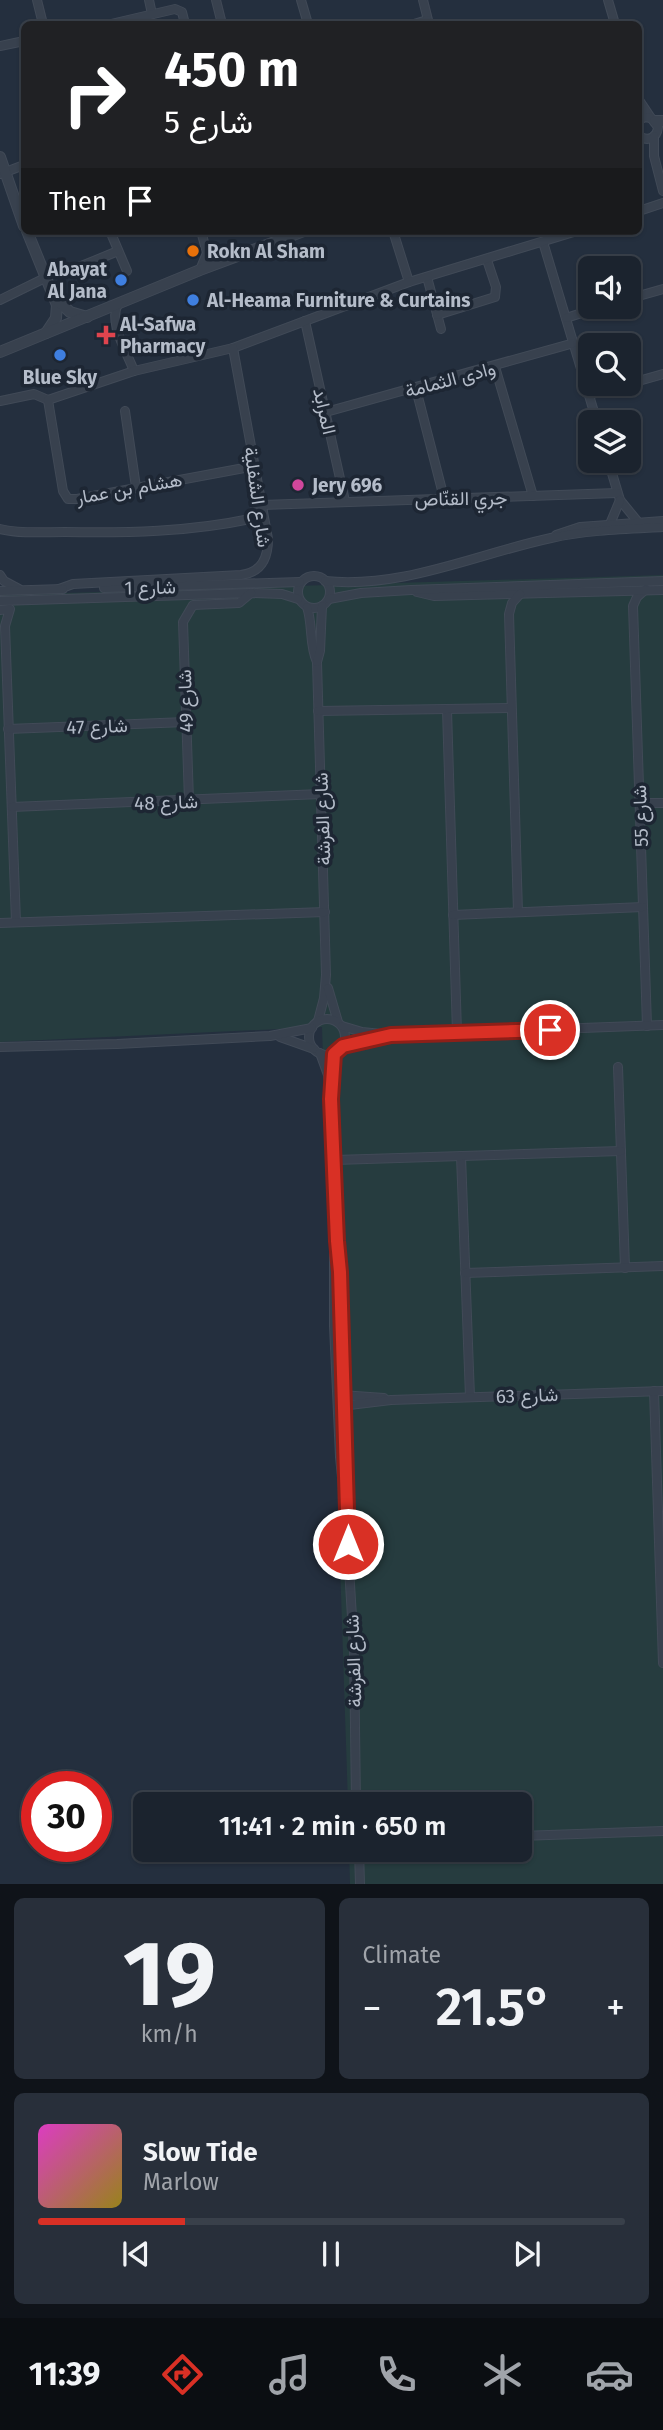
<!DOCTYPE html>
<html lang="en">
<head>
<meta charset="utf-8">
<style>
	body { margin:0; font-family:"Fira Sans",Vazirmatn,sans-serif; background:#282f3a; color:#f1f3f6; height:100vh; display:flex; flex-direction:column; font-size:26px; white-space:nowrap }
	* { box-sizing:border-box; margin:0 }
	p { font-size:23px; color:#a0a4aa }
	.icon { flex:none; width:38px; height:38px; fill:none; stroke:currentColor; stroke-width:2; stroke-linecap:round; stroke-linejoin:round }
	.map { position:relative; height:1884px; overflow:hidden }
	.details { display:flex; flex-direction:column; gap:14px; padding:14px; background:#0f1319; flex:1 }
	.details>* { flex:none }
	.hud { position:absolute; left:21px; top:21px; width:621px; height:214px; border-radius:10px; box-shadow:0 2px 5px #0004,0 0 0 2px #39404a; background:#202124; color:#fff; overflow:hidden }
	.tools { position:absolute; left:578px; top:256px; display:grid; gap:14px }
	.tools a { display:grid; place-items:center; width:63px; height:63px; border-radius:10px; background:#1b232e; box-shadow:0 2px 5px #0004,0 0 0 2px #39404a; font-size:35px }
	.speed { position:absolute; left:21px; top:1771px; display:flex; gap:14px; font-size:35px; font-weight:700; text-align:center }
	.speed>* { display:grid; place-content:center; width:91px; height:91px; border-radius:50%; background:#1b232e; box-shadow:0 2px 5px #0004,0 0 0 2px #39404a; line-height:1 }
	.speed .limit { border:10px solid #d22; background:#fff; color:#111 }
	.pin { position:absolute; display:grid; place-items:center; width:60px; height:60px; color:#fff; margin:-30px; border:4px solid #fff; border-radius:50%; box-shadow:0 2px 7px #0007 }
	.me { position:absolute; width:77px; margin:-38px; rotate:0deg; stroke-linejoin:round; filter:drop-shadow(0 0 5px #0008) }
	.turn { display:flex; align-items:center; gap:24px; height:147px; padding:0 28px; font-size:32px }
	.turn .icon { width:91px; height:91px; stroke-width:2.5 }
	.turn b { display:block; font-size:49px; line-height:60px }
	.then { display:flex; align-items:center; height:66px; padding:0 28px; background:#0003; gap:14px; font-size:26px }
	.big { font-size:52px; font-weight:600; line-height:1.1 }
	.details .tile { flex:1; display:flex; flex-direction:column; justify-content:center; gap:10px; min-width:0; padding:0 24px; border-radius:10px; background:#282f3a }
	.details .dial { align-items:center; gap:0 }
	.dial b { font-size:91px; line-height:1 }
	.song { display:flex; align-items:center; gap:21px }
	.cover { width:84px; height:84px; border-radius:10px; background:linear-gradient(135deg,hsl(310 70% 55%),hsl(50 70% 35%)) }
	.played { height:7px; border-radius:4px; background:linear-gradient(90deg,#d93025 25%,#39404a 25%) }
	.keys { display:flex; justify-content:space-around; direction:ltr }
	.heat { display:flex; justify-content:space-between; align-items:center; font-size:38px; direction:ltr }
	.details .tiles { flex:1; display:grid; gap:14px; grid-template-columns:1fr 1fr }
	.tile:last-child { grid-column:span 2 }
	.trip { position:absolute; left:133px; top:1792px; width:399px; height:70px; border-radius:10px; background:#1b232e; box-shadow:0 2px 5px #0004,0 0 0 2px #39404a; font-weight:600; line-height:70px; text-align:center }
	.tab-bar { display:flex; height:112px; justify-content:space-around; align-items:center; background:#0b0e12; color:#a0a4aa }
	.tab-bar .icon { width:49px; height:49px }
	.tab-bar .current { color:#d93025 }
	.tab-bar b { font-size:32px; color:#f1f3f6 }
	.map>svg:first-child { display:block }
	.green { fill:#263c3f }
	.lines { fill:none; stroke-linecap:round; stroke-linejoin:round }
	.minor-casing { stroke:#414a57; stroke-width:10 }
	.tertiary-casing { stroke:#414a57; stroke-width:12 }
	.minor { stroke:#38414e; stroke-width:8 }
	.tertiary { stroke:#38414e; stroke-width:10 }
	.route-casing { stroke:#8d1f18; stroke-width:18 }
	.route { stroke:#d93025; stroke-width:12 }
	.food-dot { fill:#e8710a; stroke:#1d2633; stroke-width:2.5 }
	.shop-dot { fill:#3f7fe0; stroke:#1d2633; stroke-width:2.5 }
	.health-dot { fill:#e0444e; stroke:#1d2633; stroke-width:2.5 }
	.hotel-dot { fill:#d1479c; stroke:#1d2633; stroke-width:2.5 }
	.labels { text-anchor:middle; stroke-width:7; stroke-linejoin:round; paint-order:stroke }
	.poi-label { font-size:19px; font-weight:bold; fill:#b4bcc9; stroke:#1d2633; text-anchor:start }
	.street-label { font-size:19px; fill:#b4bcc9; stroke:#1d2633 }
</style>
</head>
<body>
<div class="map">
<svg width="663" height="1884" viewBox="0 0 663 1884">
	<rect width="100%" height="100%" fill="#242f3e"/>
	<path class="green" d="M663,575V1884H350L349,1850H520V1804H348L322,1027L0,1042V595Z"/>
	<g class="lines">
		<g class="minor-casing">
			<g id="minor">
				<path d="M37,0L43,24"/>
				<path d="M149,0L152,14"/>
				<path d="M216,0L222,24"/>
				<path d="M301,0L308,24"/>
				<path d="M423,0L429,24"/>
				<path d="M608,0L615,24"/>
				<path d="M111,24L175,9L182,12L185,24"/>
				<path d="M414,24L427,20"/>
				<path d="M0,46L24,41"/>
				<path d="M639,100L651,118"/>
				<path d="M639,120L645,117L651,118L658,127C657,138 648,142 639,136"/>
				<path d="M654,136V156L663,191"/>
				<path d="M0,174L24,165"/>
				<path d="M639,211L663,203"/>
				<path d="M110,231L127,271"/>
				<path d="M393,231L409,282"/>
				<path d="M543,242L597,422"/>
				<path d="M79,267L118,251"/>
				<path d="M200,270L207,253L201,231"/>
				<path d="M427,277L441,329"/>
				<path d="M628,299L663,289"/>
				<path d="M0,300L47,277"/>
				<path d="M118,304C108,323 127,352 134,371"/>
				<path d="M437,315L495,297L496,287L487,260"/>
				<path d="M566,318L604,306"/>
				<path d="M305,321L345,501"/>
				<path d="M495,367L533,496"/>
				<path d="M416,389L444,498"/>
				<path d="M589,395L663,374"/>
				<path d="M0,401L34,394L48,400"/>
				<path d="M125,411L136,487"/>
				<path d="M326,412L574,343"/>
				<path d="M608,460L620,500L638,522"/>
				<path d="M255,466L77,499H68L63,491L48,400L134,371L233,348L409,282L577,231"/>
				<path d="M262,505L617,493"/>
				<path d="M610,524L620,500"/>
				<path d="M0,529C21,534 44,532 65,532C127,533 189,532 250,519L260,500"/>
				<path d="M556,535L580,527L663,521"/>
				<path d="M0,575L4,581L19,589"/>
				<circle cx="314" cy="592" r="16"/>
				<path d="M325,581C403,589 476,554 551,538C587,530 626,529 663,527"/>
				<path d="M104,588L300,582"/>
				<path d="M59,589L73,584L241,575C262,572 268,558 268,539L233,348"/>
				<path d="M646,589L637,597L633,606L647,1026"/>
				<path d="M0,591L63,589"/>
				<path d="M417,592L434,596L663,590"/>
				<path d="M329,599L361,593L411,590L663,581"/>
				<path d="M0,601L251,593L282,594L298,599"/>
				<path d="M307,607C313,625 309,645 317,662L326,975L324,998L318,1021"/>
				<path d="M0,610L10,609L5,626L16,922"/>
				<path d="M317,662L320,651L322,606"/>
				<path d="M447,710L457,1033"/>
				<path d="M318,711L511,708"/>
				<path d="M8,729L186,722"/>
				<path d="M189,801L183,622L193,605L239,603L251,593"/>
				<path d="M639,803H663"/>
				<path d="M12,807L321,794"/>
				<path d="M518,912L509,614L512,603L520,594"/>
				<path d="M453,915L643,907"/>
				<path d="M0,923L325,912"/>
				<path d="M328,988L338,1022"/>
				<circle cx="327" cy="1037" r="18"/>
				<path d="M342,1026L362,1032L391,1035L663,1025"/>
				<path d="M280,1037L314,1049"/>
				<path d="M343,1046L381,1037"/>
				<path d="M0,1047L117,1044L270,1036L312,1028"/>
				<path d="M320,1053L328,1075L331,1099L337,1241L340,1272L348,1496"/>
				<path d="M618,1067L625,1268"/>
				<path d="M332,1082L334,1054"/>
				<path d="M461,1156L470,1397"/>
				<path d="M335,1160L621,1151"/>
				<path d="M337,1241L334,1250V1326L340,1457L346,1518L354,1650L356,1804"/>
				<path d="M465,1273L663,1266"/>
				<path d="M654,1391L663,1663"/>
				<path d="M341,1395L384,1398"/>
				<path d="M341,1406L391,1400L663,1391"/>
				<path d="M520,1836L663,1831"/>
				<path d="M359,1850L360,1884"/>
			</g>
		</g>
		<g class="tertiary-casing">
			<g id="tertiary">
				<path d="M655,121H663"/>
				<path d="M0,157L24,226"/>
				<path d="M27,231L57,305L56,318L46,333"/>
				<path d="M56,299L70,312L87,317"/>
				<path d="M0,352L200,270L304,231"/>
			</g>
		</g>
		<use href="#minor" class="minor"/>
		<use href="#tertiary" class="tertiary"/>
	</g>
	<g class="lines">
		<g class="route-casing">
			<path id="route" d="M348,1544L340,1272L337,1241L331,1099L334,1054L343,1046L391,1035L550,1030"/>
		</g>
		<use href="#route" class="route"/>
	</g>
	<circle class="food-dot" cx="193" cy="251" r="7"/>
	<g class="shop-dot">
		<circle cx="121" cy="280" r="7"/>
		<circle cx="193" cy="300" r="7"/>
		<circle cx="60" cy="355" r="7"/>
	</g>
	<path class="health-dot" d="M102.5 324.5h7v7h7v7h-7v7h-7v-7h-7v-7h7z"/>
	<circle class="hotel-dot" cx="298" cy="485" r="7"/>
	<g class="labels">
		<g class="poi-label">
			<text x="207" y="258">Rokn Al Sham</text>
			<text x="107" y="276" text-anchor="end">Abayat<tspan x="107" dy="22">Al Jana</tspan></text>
			<text x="207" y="307">Al-Heama Furniture &amp; Curtains</text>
			<text x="120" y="331">Al-Safwa<tspan x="120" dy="22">Pharmacy</tspan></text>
			<text x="60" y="384" text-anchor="middle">Blue Sky</text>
			<text x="312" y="492">Jery 696</text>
		</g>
		<g class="street-label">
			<text transform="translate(450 379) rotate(-15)" y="7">وادى الثمامة</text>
			<text transform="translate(325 411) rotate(77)" y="7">المرابد</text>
			<text transform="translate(129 488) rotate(-10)" y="7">هشام بن عمار</text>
			<text transform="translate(258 497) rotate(82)" y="7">شارع الشفلية</text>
			<text transform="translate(461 498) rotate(-1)" y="7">جري القنّاص</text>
			<text transform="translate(150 587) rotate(-1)" y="7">شارع 1</text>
			<text transform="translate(185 701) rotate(-92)" y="7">شارع 49</text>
			<text transform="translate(97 726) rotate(-2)" y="7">شارع 47</text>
			<text transform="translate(166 802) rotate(-2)" y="7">شارع 48</text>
			<text transform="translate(640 816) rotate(-92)" y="7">شارع 55</text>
			<text transform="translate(322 819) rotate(-92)" y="7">شارع الفرشة</text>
			<text transform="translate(527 1395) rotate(-2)" y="7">شارع 63</text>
			<text transform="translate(353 1661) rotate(-92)" y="7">شارع الفرشة</text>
		</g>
	</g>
</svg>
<div class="tools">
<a><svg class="icon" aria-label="sound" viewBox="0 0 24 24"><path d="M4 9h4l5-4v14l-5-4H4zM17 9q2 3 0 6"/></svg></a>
<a><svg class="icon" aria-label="search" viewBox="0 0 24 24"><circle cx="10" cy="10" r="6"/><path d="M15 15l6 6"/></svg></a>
<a><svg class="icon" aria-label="layers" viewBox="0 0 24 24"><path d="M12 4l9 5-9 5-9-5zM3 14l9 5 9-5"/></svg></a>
</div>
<div class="speed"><div class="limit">30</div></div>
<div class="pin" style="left:550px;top:1030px;background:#d93025"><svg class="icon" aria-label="arrive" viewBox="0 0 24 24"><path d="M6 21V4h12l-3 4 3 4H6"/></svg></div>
<svg class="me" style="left:348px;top:1544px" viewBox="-20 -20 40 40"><circle r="17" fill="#d93025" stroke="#fff" stroke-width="3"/><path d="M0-11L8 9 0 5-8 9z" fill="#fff"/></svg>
<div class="trip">11:41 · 2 min · 650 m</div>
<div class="hud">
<div class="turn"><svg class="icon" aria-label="right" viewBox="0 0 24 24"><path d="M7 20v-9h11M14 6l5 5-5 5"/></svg><div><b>450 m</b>شارع 5</div></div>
<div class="then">Then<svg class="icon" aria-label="arrive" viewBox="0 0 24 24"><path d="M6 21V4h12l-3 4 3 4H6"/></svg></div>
</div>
</div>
<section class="details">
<div class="tiles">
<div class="tile dial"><b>19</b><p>km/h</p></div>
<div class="tile"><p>Climate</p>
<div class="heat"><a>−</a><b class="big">21.5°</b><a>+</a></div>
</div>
<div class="tile">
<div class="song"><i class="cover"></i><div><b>Slow Tide</b><p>Marlow</p></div></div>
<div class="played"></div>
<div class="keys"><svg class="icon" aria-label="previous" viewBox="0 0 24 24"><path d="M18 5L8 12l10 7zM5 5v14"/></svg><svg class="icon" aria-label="pause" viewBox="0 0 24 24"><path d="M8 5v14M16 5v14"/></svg><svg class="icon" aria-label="next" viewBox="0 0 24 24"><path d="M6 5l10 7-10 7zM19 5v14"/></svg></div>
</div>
</div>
</section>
<nav class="tab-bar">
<b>11:39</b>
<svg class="icon current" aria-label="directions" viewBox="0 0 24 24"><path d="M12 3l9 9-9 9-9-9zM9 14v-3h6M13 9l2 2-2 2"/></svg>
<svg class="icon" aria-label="music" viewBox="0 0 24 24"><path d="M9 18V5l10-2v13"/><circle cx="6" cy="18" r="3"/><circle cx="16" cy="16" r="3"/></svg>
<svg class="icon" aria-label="phone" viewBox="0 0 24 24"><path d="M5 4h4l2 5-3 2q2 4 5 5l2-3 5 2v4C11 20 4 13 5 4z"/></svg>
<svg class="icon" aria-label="climate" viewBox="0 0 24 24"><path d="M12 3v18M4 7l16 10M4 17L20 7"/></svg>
<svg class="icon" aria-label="car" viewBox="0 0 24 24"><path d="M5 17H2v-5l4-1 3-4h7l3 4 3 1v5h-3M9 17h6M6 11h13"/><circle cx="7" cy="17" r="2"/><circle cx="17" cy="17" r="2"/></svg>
</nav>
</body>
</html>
